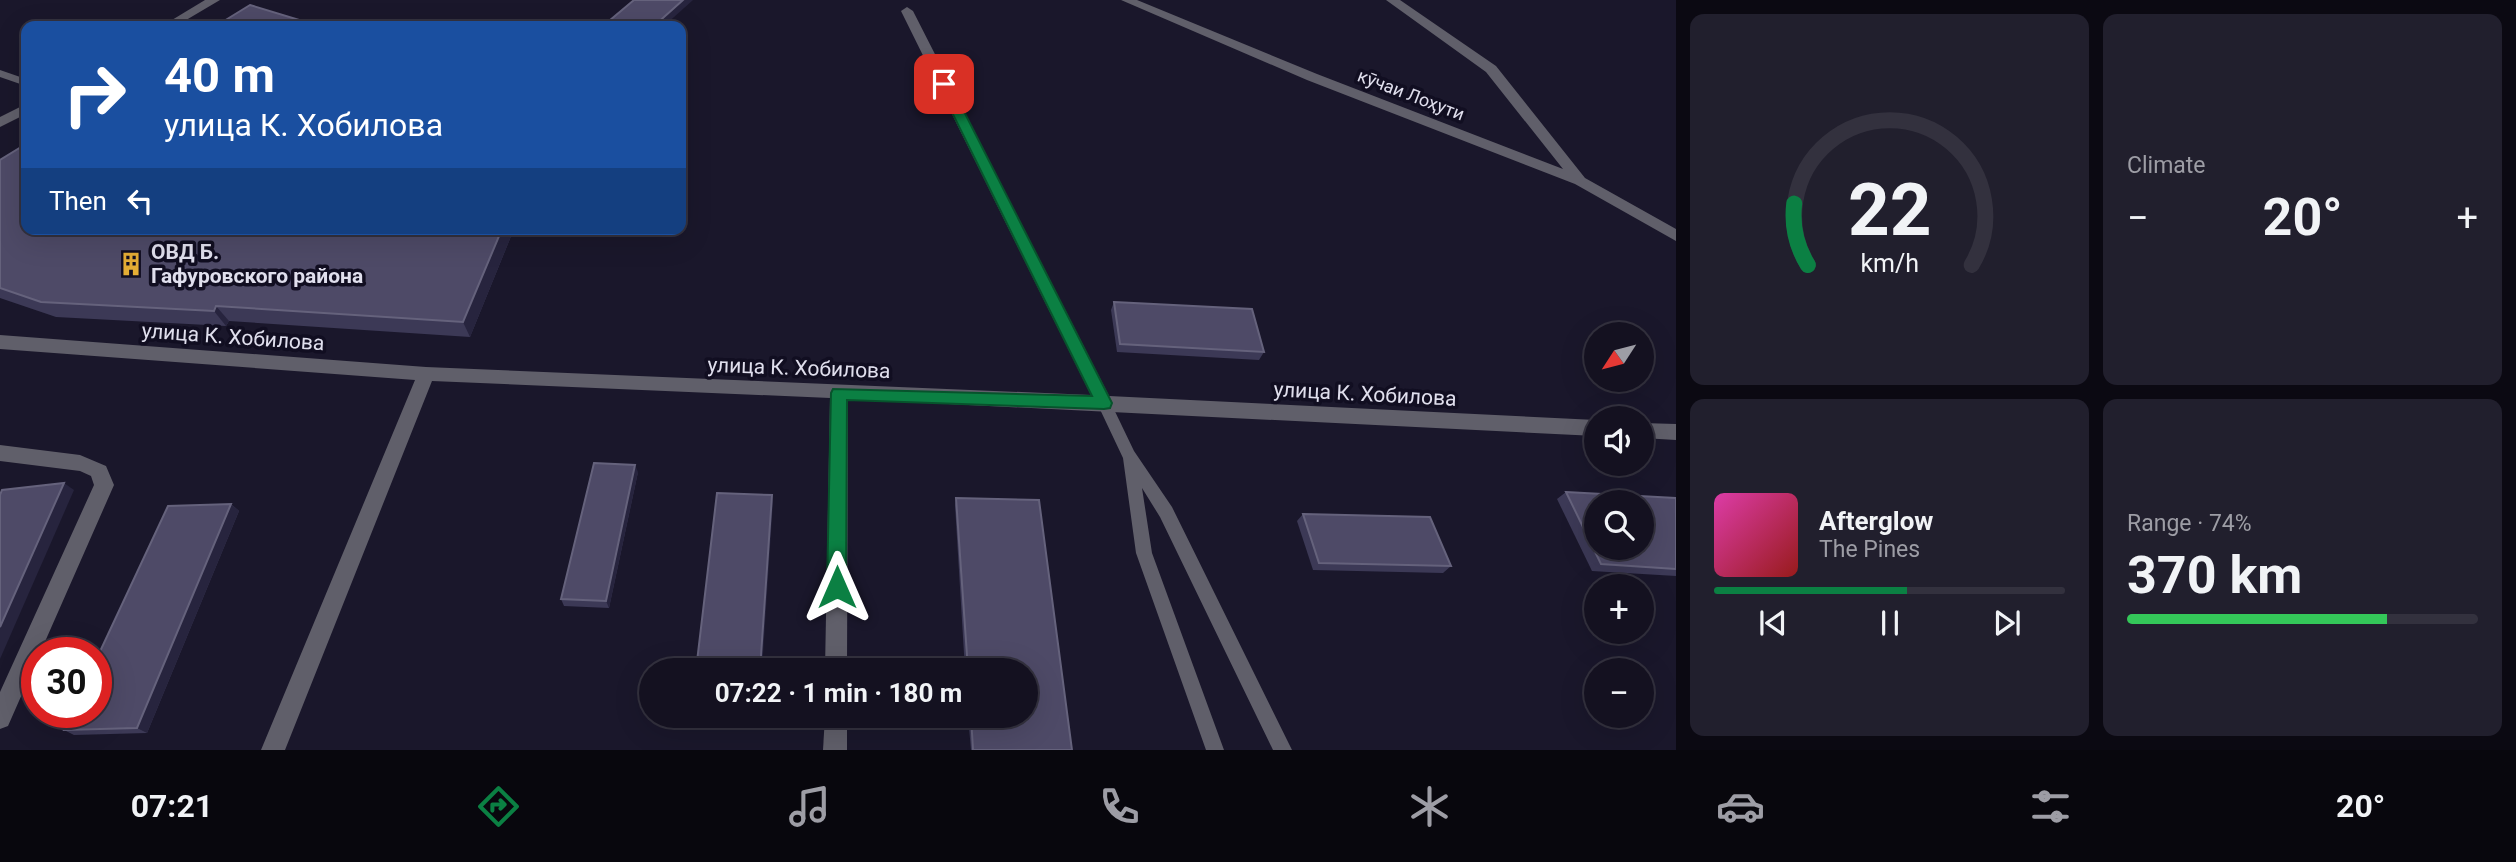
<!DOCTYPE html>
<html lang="en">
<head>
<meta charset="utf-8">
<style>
	body { margin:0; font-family:Roboto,sans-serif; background:#211f2d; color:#f1f3f6; height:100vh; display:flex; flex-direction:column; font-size:26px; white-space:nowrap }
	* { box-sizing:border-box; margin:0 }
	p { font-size:23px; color:#9d9da5 }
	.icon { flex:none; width:38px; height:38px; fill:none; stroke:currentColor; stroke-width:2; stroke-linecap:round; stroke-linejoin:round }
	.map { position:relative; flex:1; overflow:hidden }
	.drawer { display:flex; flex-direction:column; gap:14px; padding:14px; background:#0b0912; width:840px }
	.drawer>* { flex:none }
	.banner { position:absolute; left:21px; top:21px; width:665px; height:214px; border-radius:14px; box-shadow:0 7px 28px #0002,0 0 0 2px #33313e; background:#1a4fa0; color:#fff; overflow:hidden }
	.needle { width:46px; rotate:234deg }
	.buttons { position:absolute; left:1584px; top:322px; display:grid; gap:14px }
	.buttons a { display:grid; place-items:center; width:70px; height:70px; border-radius:50%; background:#141120; box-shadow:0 7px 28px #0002,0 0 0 2px #33313e; font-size:35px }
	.speed { position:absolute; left:21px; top:637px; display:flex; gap:14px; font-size:35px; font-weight:700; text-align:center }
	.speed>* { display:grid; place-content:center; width:91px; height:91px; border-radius:50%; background:#141120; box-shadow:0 7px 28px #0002,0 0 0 2px #33313e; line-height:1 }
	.speed .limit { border:10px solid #d22; background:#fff; color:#111 }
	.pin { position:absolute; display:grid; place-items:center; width:60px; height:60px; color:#fff; margin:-30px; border-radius:14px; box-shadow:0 4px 10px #0006 }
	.me { position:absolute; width:77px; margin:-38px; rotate:0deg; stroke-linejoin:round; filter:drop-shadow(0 0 5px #0008) }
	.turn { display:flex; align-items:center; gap:24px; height:147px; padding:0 28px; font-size:32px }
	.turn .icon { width:91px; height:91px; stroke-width:2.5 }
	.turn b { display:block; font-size:49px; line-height:60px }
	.then { display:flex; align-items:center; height:66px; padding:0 28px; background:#0003; gap:14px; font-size:26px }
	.big { font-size:52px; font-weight:700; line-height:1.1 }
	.drawer .widget { flex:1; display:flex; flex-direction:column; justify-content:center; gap:10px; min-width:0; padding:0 24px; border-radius:14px; background:#211f2d }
	.drawer .dial { align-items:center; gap:0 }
	.dial svg { height:182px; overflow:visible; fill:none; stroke:#33313e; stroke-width:7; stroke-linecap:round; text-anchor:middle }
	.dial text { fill:#f1f3f6; stroke:none }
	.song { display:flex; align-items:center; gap:21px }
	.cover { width:84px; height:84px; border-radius:10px; background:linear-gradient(135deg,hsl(320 70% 55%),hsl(0 70% 35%)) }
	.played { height:7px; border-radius:4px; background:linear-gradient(90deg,#0b8043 55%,#33313e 55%) }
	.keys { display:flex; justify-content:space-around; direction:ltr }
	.heat { display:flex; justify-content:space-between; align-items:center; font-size:38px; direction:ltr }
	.charge { height:10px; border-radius:5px; background:linear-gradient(90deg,#34c759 74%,#33313e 0) }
	.drawer .tiles { flex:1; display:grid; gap:14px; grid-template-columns:repeat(2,1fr) }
	.trip { position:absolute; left:639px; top:658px; width:399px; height:70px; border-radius:35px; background:#141120; box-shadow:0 7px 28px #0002,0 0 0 2px #33313e; font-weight:700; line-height:70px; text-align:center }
	.tab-bar { display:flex; height:112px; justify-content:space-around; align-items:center; background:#08070d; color:#9d9da5 }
	.tab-bar .icon { width:49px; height:49px }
	.tab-bar .selected { color:#0b8043 }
	.tab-bar b { font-size:32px; color:#f1f3f6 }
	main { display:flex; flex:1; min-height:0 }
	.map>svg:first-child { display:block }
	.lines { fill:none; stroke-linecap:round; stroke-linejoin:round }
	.service { fill:#605f6a; fill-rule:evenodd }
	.minor { fill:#605f6a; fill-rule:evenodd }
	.tertiary { fill:#605f6a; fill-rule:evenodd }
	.wall { fill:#3c3956 }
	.shaded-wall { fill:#27243e }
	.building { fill:#4e4a67; stroke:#65627c; stroke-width:2; fill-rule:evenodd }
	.route { fill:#0b8043; stroke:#07532c; stroke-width:2 }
	.labels { text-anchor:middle; stroke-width:7; stroke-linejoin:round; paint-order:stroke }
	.far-street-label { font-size:18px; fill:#e0dfed; stroke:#110e21 }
	.poi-label { font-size:21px; font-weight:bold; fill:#e0dfed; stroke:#110e21; text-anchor:start }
	.street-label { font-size:21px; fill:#e0dfed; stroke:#110e21 }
</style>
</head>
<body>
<main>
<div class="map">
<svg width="1676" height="750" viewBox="0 0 1676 750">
	<rect width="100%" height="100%" fill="#1a172b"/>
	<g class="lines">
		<g class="service">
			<path d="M0,70L26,79V86L0,77Z"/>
			<path d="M1104,397L1109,399L1134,451L1172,507L1292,750H1273L1160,517L1142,488L1152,553L1224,750H1206L1136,553L1123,458L1097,403L1099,399Z"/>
		</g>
		<g class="minor">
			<path d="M1121,0H1137L1317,74L1563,169L1486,72L1386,0H1400L1496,66L1585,178L1676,229V241L1575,184L1307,80Z"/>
			<path d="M907,7L913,11L1109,396L1596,420V436L848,399L847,670H825L830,398L432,381L285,750H261L415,380L0,349V335L426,367L1091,395L901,11Z"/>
			<path d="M1642,423L1676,424V440L1642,438Z"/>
			<path d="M0,445L80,455L106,466L114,485L40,653H37V660L8,726L0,729V692L94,485L91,476L80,471L0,461Z"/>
			<path d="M825,716H847V750H823Z"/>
		</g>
		<g class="tertiary">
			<path d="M205,0H220L176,26H162Z"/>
			<path d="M26,104V114L0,127V117Z"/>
		</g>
	</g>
	<g class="wall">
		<path d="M0,160L26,229H514L470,337L229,321L226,326L56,317L0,298Z"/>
		<path d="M1114,302L1264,352L1259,360L1117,352L1111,310Z"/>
		<path d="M638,472L609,608L564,606L561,599Z"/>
		<path d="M1566,492L1676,498V576L1592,571L1557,499Z"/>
		<path d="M956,498L1072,750H971L968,716H1026V670H965L955,505Z"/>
		<path d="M231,504L239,511L147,733L74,735L64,730Z"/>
		<path d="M1303,514L1451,566L1443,573L1313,570L1297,521Z"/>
		<path d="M758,716V724L692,723L690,718Z"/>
	</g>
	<g class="shaded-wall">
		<path d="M683,0H693L664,26H654Z"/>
		<path d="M502,229H514L470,337L463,322Z"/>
		<path d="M216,306L229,321L226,326L214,311Z"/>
		<path d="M635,465L638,472L609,608L606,601Z"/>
		<path d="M64,483L74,490L0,659V627Z"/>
		<path d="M772,495L773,502L762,670H760Z"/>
		<path d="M231,504L239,511L147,733L137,728Z"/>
	</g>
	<g class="building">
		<path d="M634,0H683L654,26H603Z"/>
		<path d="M250,5L319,26H216Z"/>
		<path d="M26,144V229H502L463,322L216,306L214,311L41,302L0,288V160Z"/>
		<path d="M1114,302L1252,309L1264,352L1120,344Z"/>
		<path d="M594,463L635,465L606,601L561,599Z"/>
		<path d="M64,483L0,627V495L2,490Z"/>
		<path d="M1566,492L1676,498V569L1601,564ZM1596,502H1642V548H1596Z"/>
		<path d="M717,493L772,495L760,670H696Z"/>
		<path d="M956,498L1039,500L1072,750H973L971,716H1026V670H968Z"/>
		<path d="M231,504L137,728L64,730L72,712H96V660L168,506Z"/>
		<path d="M1303,514L1430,517L1451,566L1319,563Z"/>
		<path d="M690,716H757V719L690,718Z"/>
	</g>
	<path class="route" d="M940,82L950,84L1112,403L1110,408L1104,409L847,400L846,587L844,593L837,596L830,593L827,587L831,393L833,389L1092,396L938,84Z"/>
	<defs>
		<g id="building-bare" transform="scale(1.89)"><path d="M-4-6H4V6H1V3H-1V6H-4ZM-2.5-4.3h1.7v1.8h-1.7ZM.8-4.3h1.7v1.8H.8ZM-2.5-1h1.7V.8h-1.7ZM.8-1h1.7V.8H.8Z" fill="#e4ad35" stroke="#110e21" stroke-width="2.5" paint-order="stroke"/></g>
	</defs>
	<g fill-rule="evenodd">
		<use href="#building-bare" x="131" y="264"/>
	</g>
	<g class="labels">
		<g class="far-street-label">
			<text transform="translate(1411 95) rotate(21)" y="6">кӯчаи Лоҳути</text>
		</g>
		<g class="poi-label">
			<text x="151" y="259">ОВД Б.<tspan x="151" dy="24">Гафуровского района</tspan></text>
		</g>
		<g class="street-label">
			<text transform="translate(233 337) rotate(4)" y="7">улица К. Хобилова</text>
			<text transform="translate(799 368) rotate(2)" y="7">улица К. Хобилова</text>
			<text transform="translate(1365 394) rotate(3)" y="7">улица К. Хобилова</text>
		</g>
	</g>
</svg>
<div class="buttons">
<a><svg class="needle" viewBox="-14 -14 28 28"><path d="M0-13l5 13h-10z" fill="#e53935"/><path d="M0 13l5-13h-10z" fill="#9d9da5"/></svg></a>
<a><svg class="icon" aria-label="sound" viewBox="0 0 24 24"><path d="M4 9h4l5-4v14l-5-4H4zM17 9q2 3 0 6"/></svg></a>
<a><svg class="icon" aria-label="search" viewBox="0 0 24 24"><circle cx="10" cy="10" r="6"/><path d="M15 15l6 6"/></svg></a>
<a>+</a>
<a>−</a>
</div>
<div class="speed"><div class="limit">30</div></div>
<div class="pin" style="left:944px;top:84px;background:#d93025"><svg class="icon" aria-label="arrive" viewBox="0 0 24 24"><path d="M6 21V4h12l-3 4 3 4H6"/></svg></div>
<svg class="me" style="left:837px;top:587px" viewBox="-20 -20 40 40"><path d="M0-17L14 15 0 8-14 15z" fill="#0b8043" stroke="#fff" stroke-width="4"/></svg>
<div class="trip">07:22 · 1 min · 180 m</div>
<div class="banner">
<div class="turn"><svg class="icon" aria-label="right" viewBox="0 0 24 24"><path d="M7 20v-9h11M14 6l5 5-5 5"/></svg><div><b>40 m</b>улица К. Хобилова</div></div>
<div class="then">Then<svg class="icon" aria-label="left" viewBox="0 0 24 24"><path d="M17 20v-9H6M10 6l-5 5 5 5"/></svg></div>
</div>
</div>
<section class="drawer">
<div class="tiles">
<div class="widget dial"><svg viewBox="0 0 100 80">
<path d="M14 69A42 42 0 1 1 86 69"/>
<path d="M14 69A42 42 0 0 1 8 42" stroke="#0b8043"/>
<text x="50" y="56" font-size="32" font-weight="700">22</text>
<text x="50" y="72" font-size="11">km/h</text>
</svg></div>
<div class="widget"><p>Climate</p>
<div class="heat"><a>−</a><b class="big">20°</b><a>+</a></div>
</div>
<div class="widget">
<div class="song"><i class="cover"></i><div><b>Afterglow</b><p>The Pines</p></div></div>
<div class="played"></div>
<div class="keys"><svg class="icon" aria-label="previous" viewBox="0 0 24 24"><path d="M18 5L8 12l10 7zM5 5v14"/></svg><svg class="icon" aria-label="pause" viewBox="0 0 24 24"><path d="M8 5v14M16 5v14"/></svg><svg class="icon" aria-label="next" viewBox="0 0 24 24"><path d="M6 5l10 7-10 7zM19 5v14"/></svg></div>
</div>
<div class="widget"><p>Range · 74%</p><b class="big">370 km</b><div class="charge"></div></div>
</div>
</section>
</main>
<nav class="tab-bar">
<b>07:21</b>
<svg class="icon selected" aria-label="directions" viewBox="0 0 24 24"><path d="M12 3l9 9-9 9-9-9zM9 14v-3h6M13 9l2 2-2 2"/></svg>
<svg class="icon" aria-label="music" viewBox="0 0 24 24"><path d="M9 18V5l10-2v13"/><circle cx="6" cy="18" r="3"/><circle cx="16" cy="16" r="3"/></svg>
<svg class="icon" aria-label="phone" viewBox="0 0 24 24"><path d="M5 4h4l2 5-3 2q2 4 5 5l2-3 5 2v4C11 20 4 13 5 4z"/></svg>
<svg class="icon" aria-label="climate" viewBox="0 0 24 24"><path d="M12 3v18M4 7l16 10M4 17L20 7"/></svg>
<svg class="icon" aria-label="car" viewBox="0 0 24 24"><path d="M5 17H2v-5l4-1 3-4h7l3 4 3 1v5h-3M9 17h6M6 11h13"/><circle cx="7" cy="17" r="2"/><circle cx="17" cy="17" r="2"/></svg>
<svg class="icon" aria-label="filters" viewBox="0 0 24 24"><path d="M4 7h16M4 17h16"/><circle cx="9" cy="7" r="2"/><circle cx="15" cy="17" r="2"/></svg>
<b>20°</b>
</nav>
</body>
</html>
